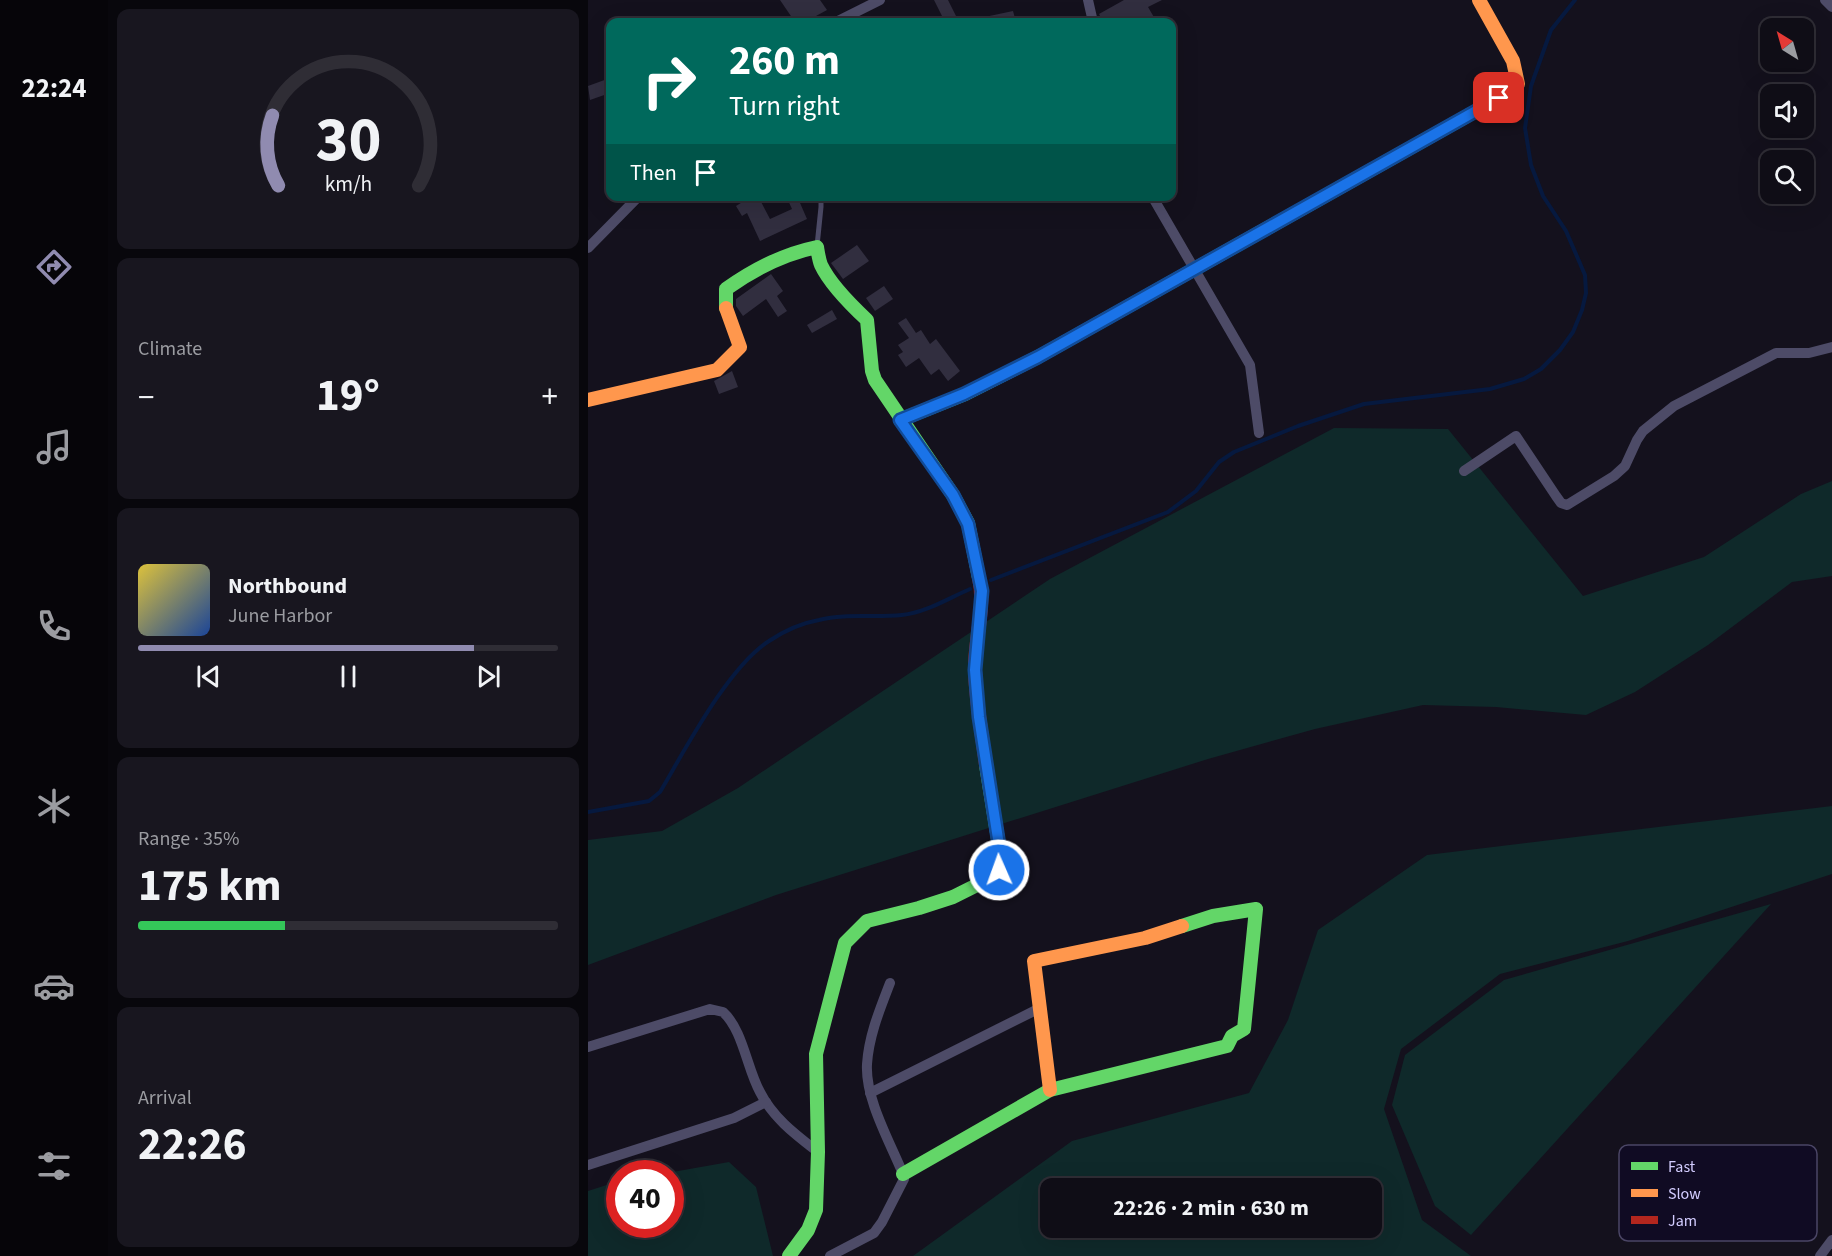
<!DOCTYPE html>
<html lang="en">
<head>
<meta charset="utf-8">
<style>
	body { margin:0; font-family:"Source Sans 3",sans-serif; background:#18161f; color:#f1f3f6; height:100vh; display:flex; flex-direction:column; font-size:22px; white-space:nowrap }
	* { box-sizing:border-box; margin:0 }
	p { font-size:20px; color:#9b9ca1 }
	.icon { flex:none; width:33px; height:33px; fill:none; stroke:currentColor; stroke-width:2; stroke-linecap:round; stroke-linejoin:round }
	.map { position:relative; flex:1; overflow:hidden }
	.side { display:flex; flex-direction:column; gap:9px; padding:9px; background:#08070c; width:480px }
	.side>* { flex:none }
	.top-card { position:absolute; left:18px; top:18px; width:570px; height:183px; border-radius:12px; box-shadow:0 6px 24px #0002,0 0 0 2px #2f2d35; background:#00695c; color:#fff; overflow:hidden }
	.needle { width:39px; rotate:323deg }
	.controls { position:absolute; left:1172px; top:18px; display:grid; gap:12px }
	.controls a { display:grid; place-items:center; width:54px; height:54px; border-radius:12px; background:#0f0d16; box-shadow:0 6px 24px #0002,0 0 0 2px #2f2d35; font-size:30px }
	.speed { position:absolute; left:18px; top:1160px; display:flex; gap:12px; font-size:30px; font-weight:700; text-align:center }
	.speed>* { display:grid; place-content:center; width:78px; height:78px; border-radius:50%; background:#0f0d16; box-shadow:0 6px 24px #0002,0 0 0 2px #2f2d35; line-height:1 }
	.speed .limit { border:9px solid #d22; background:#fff; color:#111 }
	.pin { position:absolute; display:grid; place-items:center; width:51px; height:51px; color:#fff; margin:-26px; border-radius:12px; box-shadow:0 3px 9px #0006 }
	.me { position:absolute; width:66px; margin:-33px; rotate:358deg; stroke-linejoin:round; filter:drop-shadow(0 0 4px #0008) }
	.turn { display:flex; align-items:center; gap:21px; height:126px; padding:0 24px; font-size:27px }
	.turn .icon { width:78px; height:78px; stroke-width:2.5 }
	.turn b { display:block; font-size:42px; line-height:51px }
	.then { display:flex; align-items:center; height:57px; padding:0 24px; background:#0003; gap:12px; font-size:22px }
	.big { font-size:45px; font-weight:700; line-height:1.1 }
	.side .widget { flex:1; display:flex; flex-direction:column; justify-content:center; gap:9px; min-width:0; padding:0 21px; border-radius:12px; background:#18161f }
	.side .dial { align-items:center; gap:0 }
	.dial svg { height:156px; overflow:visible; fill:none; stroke:#2f2d35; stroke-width:7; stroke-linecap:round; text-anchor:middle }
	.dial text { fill:#f1f3f6; stroke:none }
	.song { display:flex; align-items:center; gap:18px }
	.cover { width:72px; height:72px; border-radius:9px; background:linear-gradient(135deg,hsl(50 70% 55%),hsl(220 70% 35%)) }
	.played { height:6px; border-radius:3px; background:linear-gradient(90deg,#908bb0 80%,#2f2d35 80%) }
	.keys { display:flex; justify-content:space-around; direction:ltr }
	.heat { display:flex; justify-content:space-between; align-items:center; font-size:33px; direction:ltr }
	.charge { height:9px; border-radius:4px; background:linear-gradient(90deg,#34c759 35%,#2f2d35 0) }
	.trip { position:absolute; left:452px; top:1178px; width:342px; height:60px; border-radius:12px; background:#0f0d16; box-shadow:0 6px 24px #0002,0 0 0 2px #2f2d35; font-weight:700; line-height:60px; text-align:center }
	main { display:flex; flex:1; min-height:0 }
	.dock { display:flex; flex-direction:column; width:108px; justify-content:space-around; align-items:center; background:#060509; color:#9b9ca1 }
	.dock .icon { width:42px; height:42px }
	.dock .active { color:#908bb0 }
	.dock b { font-size:27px; color:#f1f3f6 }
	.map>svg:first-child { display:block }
	.green { fill:#0f292a; fill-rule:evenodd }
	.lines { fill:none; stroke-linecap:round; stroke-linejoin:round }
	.stream { stroke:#06193f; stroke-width:4 }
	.building { fill:#312e3f }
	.lane { stroke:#4d4b67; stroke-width:5 }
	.street { stroke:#4d4b67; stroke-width:10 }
	.fast { stroke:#63d668; stroke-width:14 }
	.slow { stroke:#ff974d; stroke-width:14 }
	.jam { stroke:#b3261e; stroke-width:14 }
	.route-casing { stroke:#114b97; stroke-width:15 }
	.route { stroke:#1a73e8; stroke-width:10 }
	.key { fill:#100b23; stroke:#4a4565; stroke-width:1.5 }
	.key-label { font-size:16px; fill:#d3cdff }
</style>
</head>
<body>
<main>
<nav class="dock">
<b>22:24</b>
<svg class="icon active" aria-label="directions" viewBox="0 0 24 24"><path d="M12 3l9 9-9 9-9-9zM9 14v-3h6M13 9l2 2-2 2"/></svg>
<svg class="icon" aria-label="music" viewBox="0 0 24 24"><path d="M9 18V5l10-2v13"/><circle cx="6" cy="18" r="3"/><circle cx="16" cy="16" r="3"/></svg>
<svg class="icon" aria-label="phone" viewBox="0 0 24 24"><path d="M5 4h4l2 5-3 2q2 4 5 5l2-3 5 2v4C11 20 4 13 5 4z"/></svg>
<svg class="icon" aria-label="climate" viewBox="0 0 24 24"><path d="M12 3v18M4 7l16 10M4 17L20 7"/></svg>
<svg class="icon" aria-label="car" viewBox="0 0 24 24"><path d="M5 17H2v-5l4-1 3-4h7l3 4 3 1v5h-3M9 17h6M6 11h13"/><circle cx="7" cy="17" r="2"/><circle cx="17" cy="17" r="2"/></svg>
<svg class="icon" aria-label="filters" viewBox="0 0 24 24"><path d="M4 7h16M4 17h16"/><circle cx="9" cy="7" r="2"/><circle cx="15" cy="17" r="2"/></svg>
</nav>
<section class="side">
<div class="widget dial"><svg viewBox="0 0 100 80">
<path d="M14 69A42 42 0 1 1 86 69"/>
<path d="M14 69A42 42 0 0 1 11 33" stroke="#908bb0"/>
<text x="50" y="56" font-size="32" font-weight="700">30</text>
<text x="50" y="72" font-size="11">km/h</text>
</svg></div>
<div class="widget"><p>Climate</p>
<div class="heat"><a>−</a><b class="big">19°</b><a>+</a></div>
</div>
<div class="widget">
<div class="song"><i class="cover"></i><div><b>Northbound</b><p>June Harbor</p></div></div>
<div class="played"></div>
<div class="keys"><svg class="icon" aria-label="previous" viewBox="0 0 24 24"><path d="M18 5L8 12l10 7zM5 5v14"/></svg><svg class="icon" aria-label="pause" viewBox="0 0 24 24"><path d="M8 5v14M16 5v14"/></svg><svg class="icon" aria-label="next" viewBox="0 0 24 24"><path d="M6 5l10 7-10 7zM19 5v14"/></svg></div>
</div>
<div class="widget"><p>Range · 35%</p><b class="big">175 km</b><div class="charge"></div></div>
<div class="widget"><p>Arrival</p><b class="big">22:26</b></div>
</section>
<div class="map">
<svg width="1244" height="1256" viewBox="0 0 1244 1256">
	<rect width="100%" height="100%" fill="#14111d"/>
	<g class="green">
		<path d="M746,428L860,429L995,596L1116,557L1213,494L1244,481V576L1204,582L1120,645L1047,692L998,715L908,707L835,705L727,729L620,759L188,895L0,965V840L74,831L150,788L462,579Z"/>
		<path d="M1244,806V874L1040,941L912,974L813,1049L796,1109L834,1220L883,1256H325L484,1141L661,1093L700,1020L730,930L839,855ZM462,1188H783V1227H462Z"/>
		<path d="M1183,904L883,1235L847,1206L804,1105L817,1055L916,980Z"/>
		<path d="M141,1162L168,1187L185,1256H0V1191L31,1181L32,1224H82V1173H79Z"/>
	</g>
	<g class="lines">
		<g class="stream">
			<path d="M403,580L580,512L608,491L631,462L646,452L710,426L776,404L902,389L936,379L953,369L972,350L985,332L994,310L998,293L997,275L978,231L955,196L943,165L937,128L943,86L963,30L987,0"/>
			<path d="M0,812L61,801L72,792C97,750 140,667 181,641C196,631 214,623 231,620C258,613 286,618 314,615C337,613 361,598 382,589"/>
		</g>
	</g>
	<g class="building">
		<path d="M192,0H232L239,10L217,22H207Z"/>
		<path d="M346,0H360L371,22H357Z"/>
		<path d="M536,0H574L560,7L567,19L560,22H515L511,14Z"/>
		<path d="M425,11L428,22H392V18Z"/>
		<path d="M22,78V93L2,100L0,86Z"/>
		<path d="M164,196H170L182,219L204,209L198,196H209L219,219L172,241L159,213L154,216L148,206Z"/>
		<path d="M269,245L281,261L255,279L243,263Z"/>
		<path d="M183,274L195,291L189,296L199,311L190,317L178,299L155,316L148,306V299Z"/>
		<path d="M296,286L305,299L287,311L278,298Z"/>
		<path d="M244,310L249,319L224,333L219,325Z"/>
		<path d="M318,318L328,333L333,330L342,344L348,339L372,371L360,381L351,369L343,375L331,358L318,367L310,355L315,352L310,345L321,338L310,323Z"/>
		<path d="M144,371L150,387L131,394L126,381Z"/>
	</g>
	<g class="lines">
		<path class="lane" d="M229,246L233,207V196"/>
		<g class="street">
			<path d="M500,0L505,22"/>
			<path d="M1237,0L1244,7"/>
			<path d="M248,22L292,0"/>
			<path d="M564,196L662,365L671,433"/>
			<path d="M0,248L51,196"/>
			<path d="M876,471L928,436L968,496L973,503L979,505L1026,476L1037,466L1049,440L1055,431L1086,406L1188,353H1221L1244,347"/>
			<path d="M0,1047L122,1009L135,1012C155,1030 159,1069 172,1092C185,1118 208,1135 230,1152"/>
			<path d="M282,1093L452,1008"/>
			<path d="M0,1165L146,1118L178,1102"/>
			<path d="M242,1256L286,1233L294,1222L316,1179L315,1174C302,1142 277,1099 279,1064C281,1035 292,1009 302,983"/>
			<path d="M1232,1256L1244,1240"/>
		</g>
		<g class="fast">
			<path d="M138,308V289C166,269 195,254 229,247C230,253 231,260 233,265C242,284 264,306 279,320L284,371L287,380L365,495L380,523L391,578"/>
			<path d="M312,420L377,394L450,357L888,111"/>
			<path d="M315,1174L462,1090L639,1046L644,1036L656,1029L668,909L625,916L594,926"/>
			<path d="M201,1256L220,1230L228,1210L230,1152L228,1054L257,943L279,921L331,908L365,897L397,881L411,870L413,858L398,765"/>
		</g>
		<g class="slow">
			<path d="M888,111L911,98L930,84L925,61L891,0"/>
			<path d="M0,400L129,370L152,347L138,308"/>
			<path d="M462,1090L446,961L557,938L594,926"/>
		</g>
		<path class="jam" d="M391,578C398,608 386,640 387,671C388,703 394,734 398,765"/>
	</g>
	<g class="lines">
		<g class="route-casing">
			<path id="route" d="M411,870L413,858L391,717L387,670L394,591L380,524L365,495L312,420L376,394L450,357L911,98"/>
		</g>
		<use href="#route" class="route"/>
	</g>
	<rect x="1031" y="1145" width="198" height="96" rx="9" class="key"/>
	<rect x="1043" y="1162" width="27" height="8" fill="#63d668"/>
	<rect x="1043" y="1189" width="27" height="8" fill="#ff974d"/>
	<rect x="1043" y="1216" width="27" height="8" fill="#b3261e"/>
	<g class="key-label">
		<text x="1080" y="1172">Fast</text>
		<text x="1080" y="1199">Slow</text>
		<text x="1080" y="1226">Jam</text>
	</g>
</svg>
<div class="controls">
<a><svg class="needle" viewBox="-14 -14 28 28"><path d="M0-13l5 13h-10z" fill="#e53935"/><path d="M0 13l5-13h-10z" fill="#9b9ca1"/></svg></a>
<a><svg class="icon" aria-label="sound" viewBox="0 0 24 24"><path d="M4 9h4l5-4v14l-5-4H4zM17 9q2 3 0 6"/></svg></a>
<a><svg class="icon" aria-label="search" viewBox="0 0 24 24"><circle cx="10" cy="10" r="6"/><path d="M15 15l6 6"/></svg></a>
</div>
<div class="speed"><div class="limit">40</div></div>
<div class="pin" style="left:911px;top:98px;background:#d93025"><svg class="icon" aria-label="arrive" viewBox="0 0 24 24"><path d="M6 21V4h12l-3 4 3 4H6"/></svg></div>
<svg class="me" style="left:411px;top:870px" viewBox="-20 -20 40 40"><circle r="17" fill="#1a73e8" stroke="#fff" stroke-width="3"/><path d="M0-11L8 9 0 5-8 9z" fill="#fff"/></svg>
<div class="trip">22:26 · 2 min · 630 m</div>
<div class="top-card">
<div class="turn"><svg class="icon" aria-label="right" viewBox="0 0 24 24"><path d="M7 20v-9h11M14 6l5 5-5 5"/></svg><div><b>260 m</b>Turn right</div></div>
<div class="then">Then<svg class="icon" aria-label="arrive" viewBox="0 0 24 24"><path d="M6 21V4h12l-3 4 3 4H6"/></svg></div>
</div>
</div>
</main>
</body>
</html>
